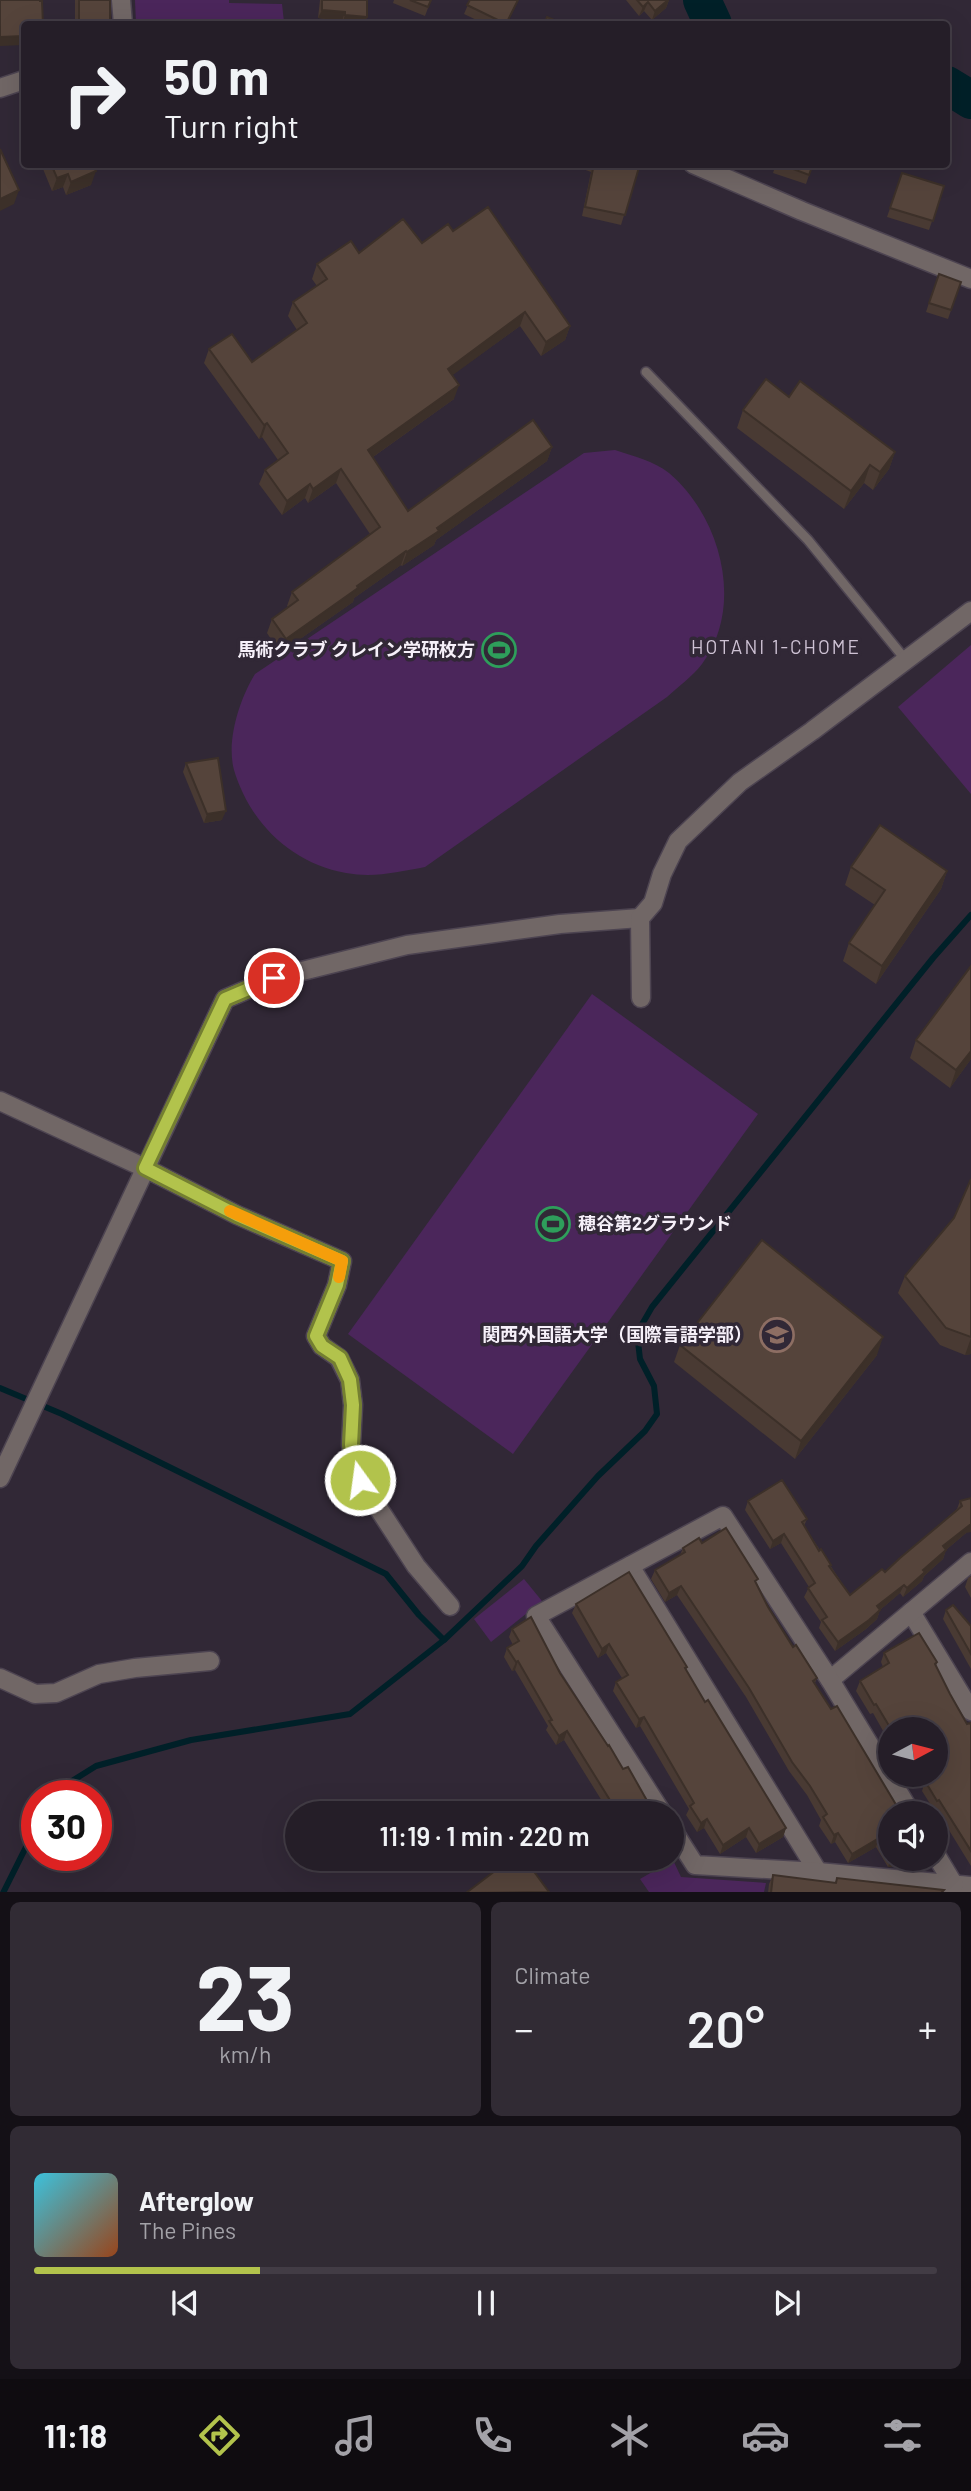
<!DOCTYPE html>
<html lang="en">
<head>
<meta charset="utf-8">
<style>
	body { margin:0; font-family:Barlow,"Noto Sans JP",sans-serif; background:#312b34; color:#f1f3f6; height:100vh; display:flex; flex-direction:column; font-size:26px; white-space:nowrap }
	* { box-sizing:border-box; margin:0 }
	p { font-size:23px; color:#a3a2a8 }
	.icon { flex:none; width:38px; height:38px; fill:none; stroke:currentColor; stroke-width:2; stroke-linecap:round; stroke-linejoin:round }
	.map { position:relative; height:1892px; overflow:hidden }
	.panel { display:flex; flex-direction:column; gap:10px; padding:10px; background:#141016; flex:1 }
	.panel>* { flex:none }
	.hud { position:absolute; left:21px; top:21px; width:929px; height:147px; border-radius:7px; box-shadow:0 7px 28px #0002,0 0 0 2px #423c45; background:#251e28; color:#f1f3f6; overflow:hidden }
	.needle { width:46px; rotate:83deg }
	.fabs { position:absolute; left:878px; top:1717px; display:grid; gap:14px }
	.fabs a { display:grid; place-items:center; width:70px; height:70px; border-radius:50%; background:#251e28; box-shadow:0 7px 28px #0002,0 0 0 2px #423c45; font-size:35px }
	.speed { position:absolute; left:21px; top:1780px; display:flex; gap:14px; font-size:35px; font-weight:700; text-align:center }
	.speed>* { display:grid; place-content:center; width:91px; height:91px; border-radius:50%; background:#251e28; box-shadow:0 7px 28px #0002,0 0 0 2px #423c45; line-height:1 }
	.speed .limit { border:10px solid #d22; background:#fff; color:#111 }
	.pin { position:absolute; display:grid; place-items:center; width:60px; height:60px; color:#fff; margin:-30px; border:4px solid #fff; border-radius:50%; box-shadow:0 2px 7px #0007 }
	.me { position:absolute; width:77px; margin:-38px; rotate:346deg; stroke-linejoin:round; filter:drop-shadow(0 0 5px #0008) }
	.turn { display:flex; align-items:center; gap:24px; height:147px; padding:0 28px; font-size:32px }
	.turn .icon { width:91px; height:91px; stroke-width:2.5 }
	.turn b { display:block; font-size:49px; line-height:60px }
	.big { font-size:52px; font-weight:600; line-height:1.1 }
	.panel .widget { flex:1; display:flex; flex-direction:column; justify-content:center; gap:10px; min-width:0; padding:0 24px; border-radius:10px; background:#312b34 }
	.panel .dial { align-items:center; gap:0 }
	.dial b { font-size:91px; line-height:1 }
	.song { display:flex; align-items:center; gap:21px }
	.cover { width:84px; height:84px; border-radius:10px; background:linear-gradient(135deg,hsl(190 70% 55%),hsl(20 70% 35%)) }
	.played { height:7px; border-radius:4px; background:linear-gradient(90deg,#b2c34c 25%,#423c45 25%) }
	.keys { display:flex; justify-content:space-around; direction:ltr }
	.heat { display:flex; justify-content:space-between; align-items:center; font-size:38px; direction:ltr }
	.panel .tiles { flex:1; display:grid; gap:10px; grid-template-columns:1fr 1fr }
	.widget:last-child { grid-column:span 2 }
	.trip { position:absolute; left:285px; top:1801px; width:399px; height:70px; border-radius:35px; background:#251e28; box-shadow:0 7px 28px #0002,0 0 0 2px #423c45; font-weight:600; line-height:70px; text-align:center }
	.tabs { display:flex; height:112px; justify-content:space-around; align-items:center; background:#0f0c10; color:#a3a2a8 }
	.tabs .icon { width:49px; height:49px }
	.tabs .active { color:#b2c34c }
	.tabs b { font-size:32px; color:#f1f3f6 }
	.map>svg:first-child { display:block }
	.green { fill:#4b265b }
	.lines { fill:none; stroke-linecap:round; stroke-linejoin:round }
	.stream { stroke:#002028; stroke-width:6 }
	.river { stroke:#002028; stroke-width:38 }
	.service-casing { stroke:#4d4451; stroke-width:12 }
	.minor-casing { stroke:#4d4451; stroke-width:21 }
	.tertiary-casing { stroke:#4d4451; stroke-width:21 }
	.service { stroke:#716766; stroke-width:9 }
	.minor { stroke:#716766; stroke-width:18 }
	.tertiary { stroke:#716766; stroke-width:18 }
	.wall { fill:#493a33 }
	.shaded-wall { fill:#3c3029 }
	.building { fill:#55443b; stroke:#3c3029; stroke-width:2 }
	.route-casing { stroke:#747f31; stroke-width:18 }
	.route { stroke:#b2c34c; stroke-width:12 }
	.slow { stroke:#f59e0b; stroke-width:12 }
	.labels { text-anchor:middle; stroke-width:7; stroke-linejoin:round; paint-order:stroke }
	.poi-label { font-size:18px; font-weight:bold; fill:#f6f0f9; stroke:#312836; text-anchor:end }
	.neighbourhood-label { font-size:19px; letter-spacing:2px; fill:#cec2d4; stroke:#312836 }
</style>
</head>
<body>
<div class="map">
<svg width="971" height="1893" viewBox="0 0 971 1893">
	<rect width="100%" height="100%" fill="#312836"/>
	<g class="green">
		<path d="M135,0H229V3L282,4L284,22L256,24H136Z"/>
		<path d="M615,450C633,456 654,461 669,473C721,517 745,606 702,664C693,676 678,687 667,697L425,867C398,872 374,878 346,873C291,863 250,823 234,770C226,741 240,698 255,674L584,453Z"/>
		<path d="M971,645V794L898,707Z"/>
		<path d="M592,994L758,1114L513,1454L348,1334Z"/>
		<path d="M524,1579L542,1601L491,1642L474,1619Z"/>
		<path d="M673,1860L681,1877L766,1883L764,1892H649L640,1879Z"/>
	</g>
	<g class="lines">
		<g class="stream">
			<path d="M0,1388L62,1414L386,1574L419,1615L444,1640"/>
			<path d="M56,1796L64,1786L96,1766L191,1740L350,1714L444,1640L522,1566L536,1546L598,1476L645,1431L657,1414L654,1386L640,1359L637,1333L652,1307L933,958L971,915"/>
			<path d="M3,1893L37,1825"/>
		</g>
		<g class="river">
			<path d="M702,0L713,24"/>
			<path d="M947,85L971,100"/>
		</g>
		<g class="service-casing">
			<path id="service" d="M646,372L808,540L905,659"/>
		</g>
		<g class="minor-casing">
			<g id="minor">
				<path d="M121,0L123,24"/>
				<path d="M0,1101L145,1168L237,1215L342,1261L337,1285L316,1336L322,1346L339,1358L350,1380L353,1405L351,1445L360,1480L416,1566L450,1606"/>
				<path d="M0,1478L225,999L274,978L407,945L560,924L640,918"/>
				<path d="M630,1566L818,1872"/>
				<path d="M911,1612L971,1711"/>
				<path d="M0,1678L35,1694L56,1693L99,1674L135,1668L210,1661"/>
				<path d="M830,1680L971,1562"/>
				<path d="M662,1813L536,1616L723,1516L830,1680L911,1813"/>
				<path d="M672,1829L695,1865L818,1872L971,1886"/>
				<path d="M936,1855L954,1885"/>
			</g>
		</g>
		<g class="tertiary-casing">
			<g id="tertiary">
				<path d="M0,88L24,80"/>
				<path d="M693,164L802,211L971,279"/>
				<path d="M641,998L640,918L653,903L662,874L678,841L740,782L812,731L971,611"/>
			</g>
		</g>
		<use href="#service" class="service"/>
		<use href="#minor" class="minor"/>
		<use href="#tertiary" class="tertiary"/>
	</g>
	<g class="wall">
		<rect x="75" y="0" width="35" height="24"/>
		<path d="M320,0H367V17L364,24H342V21L318,18Z"/>
		<path d="M394,0H431L425,16L393,3Z"/>
		<path d="M470,0H518L507,24H485L464,14Z"/>
		<path d="M626,0H669L666,8L652,20L644,11L639,16Z"/>
		<path d="M41,164H93L91,185L66,195L63,187L52,191Z"/>
		<path d="M570,164H640L621,225L582,216L591,172Z"/>
		<path d="M776,164H813L806,184L773,173Z"/>
		<path d="M902,173L944,186L929,230L887,217Z"/>
		<path d="M453,231L570,326L565,340L541,356L520,326L452,375L454,399L373,457L408,511L552,447L547,461L436,540L434,545L402,566L401,565L354,598L353,602L280,653L267,633L272,619L288,607L287,606L292,592L370,534L336,483L308,503L305,498L282,515L259,484L265,470L278,460L262,437L259,439L204,363L209,349L252,362L297,330L288,316L293,302L317,286L312,279L317,264L359,253L422,243Z"/>
		<path d="M938,275L961,282L948,319L926,312Z"/>
		<path d="M789,397L895,452L889,469L873,490L864,483L844,509L737,428L743,410Z"/>
		<path d="M186,763L222,820L204,823L183,772Z"/>
		<path d="M851,867L947,871L941,889L876,984L843,961L849,943L875,905L845,885Z"/>
		<path d="M916,1040L971,1059L950,1088L910,1058Z"/>
		<path d="M971,1179V1354L965,1355L940,1345L898,1293L905,1276L954,1218Z"/>
		<path d="M680,1345L877,1355L795,1459L674,1362Z"/>
		<path d="M748,1501L807,1519L804,1526L850,1595L885,1572L957,1509L960,1501L966,1533L946,1550L943,1559L924,1576L922,1581L903,1597L900,1593L880,1610L877,1619L866,1629L835,1651L819,1628L821,1622L804,1597L809,1587L781,1543L770,1549L745,1510Z"/>
		<path d="M702,1543L757,1584L768,1607L793,1647L817,1678L815,1683L891,1813V1858H907L893,1867H888L876,1847L848,1863L835,1842L831,1844L819,1826L821,1820L807,1795L789,1771L746,1697L677,1595L665,1602L651,1579L655,1570L680,1555L683,1548Z"/>
		<path d="M971,1576V1598L965,1587L968,1578Z"/>
		<path d="M576,1604L687,1667L686,1670L705,1702L786,1828L783,1837L756,1853L746,1837L720,1854L704,1828L697,1832L686,1815L689,1809L640,1726L636,1728L613,1691L616,1682L622,1678L606,1653L598,1658L572,1613Z"/>
		<path d="M946,1610L971,1626V1669L943,1619Z"/>
		<path d="M512,1629L560,1673L608,1746L654,1813H605L607,1809L564,1740L556,1745L546,1730L548,1726L515,1670L512,1671L504,1657L507,1648L513,1645L509,1637Z"/>
		<path d="M884,1653L937,1662L936,1666L950,1694L967,1724L971,1725V1866L936,1809L934,1810L922,1791L923,1788L915,1774H936L891,1729V1745L873,1713L870,1714L856,1691L860,1681L883,1667L881,1662Z"/>
		<path d="M639,1858H657L643,1866Z"/>
		<path d="M773,1875L835,1883L837,1878L943,1893H768L769,1884Z"/>
	</g>
	<g class="shaded-wall">
		<path d="M518,0L507,24H505Z"/>
		<path d="M668,0H669L666,8L652,20L655,11Z"/>
		<path d="M648,2L644,11L639,16L643,7Z"/>
		<path d="M322,10L345,12L342,21L318,18Z"/>
		<path d="M345,15L367,17L364,24H342Z"/>
		<path d="M24,36V45L0,46V37Z"/>
		<path d="M96,171L91,185L66,195L71,182Z"/>
		<path d="M68,174L63,187L52,191L57,178Z"/>
		<path d="M19,190L14,204L0,211V199Z"/>
		<path d="M525,312L520,326L442,383L448,369Z"/>
		<path d="M570,326L565,340L541,356L546,342Z"/>
		<path d="M459,385L454,399L363,464L368,450Z"/>
		<path d="M267,423L262,437L259,439L264,425Z"/>
		<path d="M552,447L547,461L436,540L434,545L402,566L407,552L437,528Z"/>
		<path d="M895,452L889,469L873,490L880,472Z"/>
		<path d="M870,465L864,483L844,509L851,491Z"/>
		<path d="M341,469L336,483L308,503L313,489Z"/>
		<path d="M310,484L305,498L282,515L287,501Z"/>
		<path d="M406,551L401,565L354,598L353,602L280,653L286,639Z"/>
		<path d="M226,811L222,820L204,823L207,814Z"/>
		<path d="M947,871L941,889L876,984L882,966Z"/>
		<path d="M971,1051V1059L950,1088L956,1070Z"/>
		<path d="M883,1337L877,1355L795,1459L801,1441Z"/>
		<path d="M971,1338V1354L965,1355Z"/>
		<path d="M969,1524H971V1532L966,1533L940,1555L943,1546Z"/>
		<path d="M784,1534L781,1543L770,1549L773,1541Z"/>
		<path d="M946,1550L943,1559L924,1576L922,1581L903,1597L907,1588L923,1570Z"/>
		<path d="M904,1585L900,1593L874,1615L877,1606Z"/>
		<path d="M681,1586L677,1595L665,1602L669,1593Z"/>
		<path d="M880,1610L877,1619L866,1629L835,1651L838,1642Z"/>
		<path d="M609,1644L606,1653L598,1658L602,1649Z"/>
		<path d="M518,1661L515,1670L512,1671L516,1662Z"/>
		<path d="M644,1717L640,1726L636,1728L639,1719Z"/>
		<path d="M567,1731L564,1740L556,1745L559,1736Z"/>
		<path d="M707,1819L704,1828L697,1832L701,1823Z"/>
		<path d="M749,1828L746,1837L720,1854L723,1845Z"/>
		<path d="M786,1828L783,1837L756,1853L759,1844Z"/>
		<path d="M838,1833L835,1842L831,1844L834,1835Z"/>
		<path d="M879,1838L876,1847L848,1863L852,1854Z"/>
		<path d="M646,1858H657L643,1866Z"/>
		<path d="M891,1858H907L893,1867H888Z"/>
	</g>
	<g class="building">
		<path d="M0,0H40V1H42L43,24H24V36L0,37Z"/>
		<rect x="79" y="0" width="31" height="24"/>
		<path d="M322,0H367V17L345,15V12L322,10Z"/>
		<path d="M410,0H431L428,7Z"/>
		<path d="M470,0H518L506,24L467,5Z"/>
		<path d="M637,0H668L655,11L648,2L643,7Z"/>
		<path d="M547,17L563,24H544Z"/>
		<path d="M0,149L19,190L0,199Z"/>
		<path d="M51,164H93L96,171L71,182L68,174L57,178Z"/>
		<path d="M594,164H640L625,215L585,207Z"/>
		<path d="M780,164H813L809,175Z"/>
		<path d="M902,173L944,186L933,221L890,208Z"/>
		<path d="M488,207L570,326L546,342L525,312L448,369L459,385L368,450L408,511L533,420L552,447L437,528L439,531L407,552L406,551L357,586L358,588L286,639L272,619L298,600L292,592L380,527L341,469L313,489L310,484L287,501L265,470L288,453L267,423L264,425L209,349L232,334L252,362L307,323L293,302L327,279L317,264L351,241L359,253L403,219L422,243L448,224L453,231Z"/>
		<path d="M939,274L961,282L951,310L929,303Z"/>
		<path d="M766,379L789,397L800,381L895,452L880,472L870,465L851,491L743,410Z"/>
		<path d="M218,758L226,811L207,814L186,763Z"/>
		<path d="M880,825L947,871L882,966L849,943L885,890L851,867Z"/>
		<path d="M971,966V1051L956,1070L916,1040Z"/>
		<path d="M971,1179V1337L946,1328L905,1276L954,1218Z"/>
		<path d="M762,1240L883,1337L801,1441L680,1345Z"/>
		<path d="M782,1480L807,1519L802,1522L819,1551L821,1549L831,1565L829,1566L850,1595L882,1569L885,1572L900,1558L962,1506L960,1501L971,1498V1524L943,1546L946,1550L923,1570L925,1572L907,1588L904,1585L877,1606L880,1610L869,1620L838,1642L822,1620L827,1617L808,1588L815,1583L802,1562L784,1534L773,1541L748,1501Z"/>
		<path d="M726,1528L758,1579L755,1581L768,1607L793,1647L796,1645L817,1678L813,1681L831,1709L837,1706L901,1813H891V1857L879,1838L852,1854L838,1833L834,1835L823,1817L827,1814L810,1786L792,1762L749,1688L681,1586L669,1593L655,1570L685,1552L683,1548L699,1538L702,1543Z"/>
		<path d="M629,1572L687,1667L685,1668L705,1702L708,1700L786,1828L759,1844L749,1828L723,1845L707,1819L701,1823L690,1806L694,1803L644,1717L639,1719L616,1682L628,1675L609,1644L602,1649L576,1604Z"/>
		<path d="M953,1605L971,1626V1654L946,1610Z"/>
		<path d="M531,1617L560,1673L608,1746L609,1745L623,1769L628,1767L654,1813H610L607,1809L613,1805L567,1731L559,1736L549,1721L552,1720L518,1661L516,1662L507,1648L519,1641L512,1629Z"/>
		<path d="M919,1633L937,1662L935,1664L950,1694L967,1724L970,1723L971,1725V1851L939,1800L937,1801L925,1781L927,1780L924,1774H936V1729H891L876,1704L874,1705L860,1681L889,1663L884,1653Z"/>
		<path d="M512,1858H524L549,1892L466,1893Z"/>
		<path d="M773,1875L836,1883L837,1878L944,1890L941,1893H771Z"/>
	</g>
	<g class="lines">
		<g class="route-casing">
			<path id="route" d="M274,978L225,999L145,1168L237,1215L342,1261L337,1285L316,1336L322,1346L340,1358L350,1380L353,1405L351,1445L360,1480"/>
		</g>
		<use href="#route" class="route"/>
		<path class="slow" d="M230,1211L342,1261L339,1277"/>
	</g>
	<defs>
		<g id="stadium-ring" transform="scale(1.75)"><circle r="9.5" fill="#312836" stroke="#2e9e5b" stroke-width="1.5"/><path d="M0-5a6.5 5 0 1 0 0 10a6.5 5 0 1 0 0-10ZM-3.5-1.8h7v3.6h-7Z" fill="#2e9e5b"/></g>
		<g id="university-ring" transform="scale(1.75)"><circle r="9.5" fill="#312836" stroke="#8d6e63" stroke-width="1.5"/><path d="M0-5L7-2L0 1L-7-2ZM-4 1L0 2.5L4 1V4Q0 6-4 4Z" fill="#8d6e63"/></g>
	</defs>
	<g fill-rule="evenodd">
		<use href="#stadium-ring" x="499" y="650"/>
		<use href="#stadium-ring" x="553" y="1224"/>
		<use href="#university-ring" x="777" y="1335"/>
	</g>
	<g class="labels">
		<g class="poi-label">
			<text x="475" y="656">馬術クラブ クレイン学研枚方</text>
			<text x="578" y="1230" text-anchor="start">穂谷第2グラウンド</text>
			<text x="752" y="1341">関西外国語大学（国際言語学部）</text>
		</g>
		<g class="neighbourhood-label">
			<text x="776" y="654">HOTANI 1-CHOME</text>
		</g>
	</g>
</svg>
<div class="fabs">
<a><svg class="needle" viewBox="-14 -14 28 28"><path d="M0-13l5 13h-10z" fill="#e53935"/><path d="M0 13l5-13h-10z" fill="#a3a2a8"/></svg></a>
<a><svg class="icon" aria-label="sound" viewBox="0 0 24 24"><path d="M4 9h4l5-4v14l-5-4H4zM17 9q2 3 0 6"/></svg></a>
</div>
<div class="speed"><div class="limit">30</div></div>
<div class="pin" style="left:274px;top:978px;background:#d93025"><svg class="icon" aria-label="arrive" viewBox="0 0 24 24"><path d="M6 21V4h12l-3 4 3 4H6"/></svg></div>
<svg class="me" style="left:360px;top:1480px" viewBox="-20 -20 40 40"><circle r="17" fill="#b2c34c" stroke="#fff" stroke-width="3"/><path d="M0-11L8 9 0 5-8 9z" fill="#fff"/></svg>
<div class="trip">11:19 · 1 min · 220 m</div>
<div class="hud">
<div class="turn"><svg class="icon" aria-label="right" viewBox="0 0 24 24"><path d="M7 20v-9h11M14 6l5 5-5 5"/></svg><div><b>50 m</b>Turn right</div></div>
</div>
</div>
<section class="panel">
<div class="tiles">
<div class="widget dial"><b>23</b><p>km/h</p></div>
<div class="widget"><p>Climate</p>
<div class="heat"><a>−</a><b class="big">20°</b><a>+</a></div>
</div>
<div class="widget">
<div class="song"><i class="cover"></i><div><b>Afterglow</b><p>The Pines</p></div></div>
<div class="played"></div>
<div class="keys"><svg class="icon" aria-label="previous" viewBox="0 0 24 24"><path d="M18 5L8 12l10 7zM5 5v14"/></svg><svg class="icon" aria-label="pause" viewBox="0 0 24 24"><path d="M8 5v14M16 5v14"/></svg><svg class="icon" aria-label="next" viewBox="0 0 24 24"><path d="M6 5l10 7-10 7zM19 5v14"/></svg></div>
</div>
</div>
</section>
<nav class="tabs">
<b>11:18</b>
<svg class="icon active" aria-label="directions" viewBox="0 0 24 24"><path d="M12 3l9 9-9 9-9-9zM9 14v-3h6M13 9l2 2-2 2"/></svg>
<svg class="icon" aria-label="music" viewBox="0 0 24 24"><path d="M9 18V5l10-2v13"/><circle cx="6" cy="18" r="3"/><circle cx="16" cy="16" r="3"/></svg>
<svg class="icon" aria-label="phone" viewBox="0 0 24 24"><path d="M5 4h4l2 5-3 2q2 4 5 5l2-3 5 2v4C11 20 4 13 5 4z"/></svg>
<svg class="icon" aria-label="climate" viewBox="0 0 24 24"><path d="M12 3v18M4 7l16 10M4 17L20 7"/></svg>
<svg class="icon" aria-label="car" viewBox="0 0 24 24"><path d="M5 17H2v-5l4-1 3-4h7l3 4 3 1v5h-3M9 17h6M6 11h13"/><circle cx="7" cy="17" r="2"/><circle cx="17" cy="17" r="2"/></svg>
<svg class="icon" aria-label="filters" viewBox="0 0 24 24"><path d="M4 7h16M4 17h16"/><circle cx="9" cy="7" r="2"/><circle cx="15" cy="17" r="2"/></svg>
</nav>
</body>
</html>
